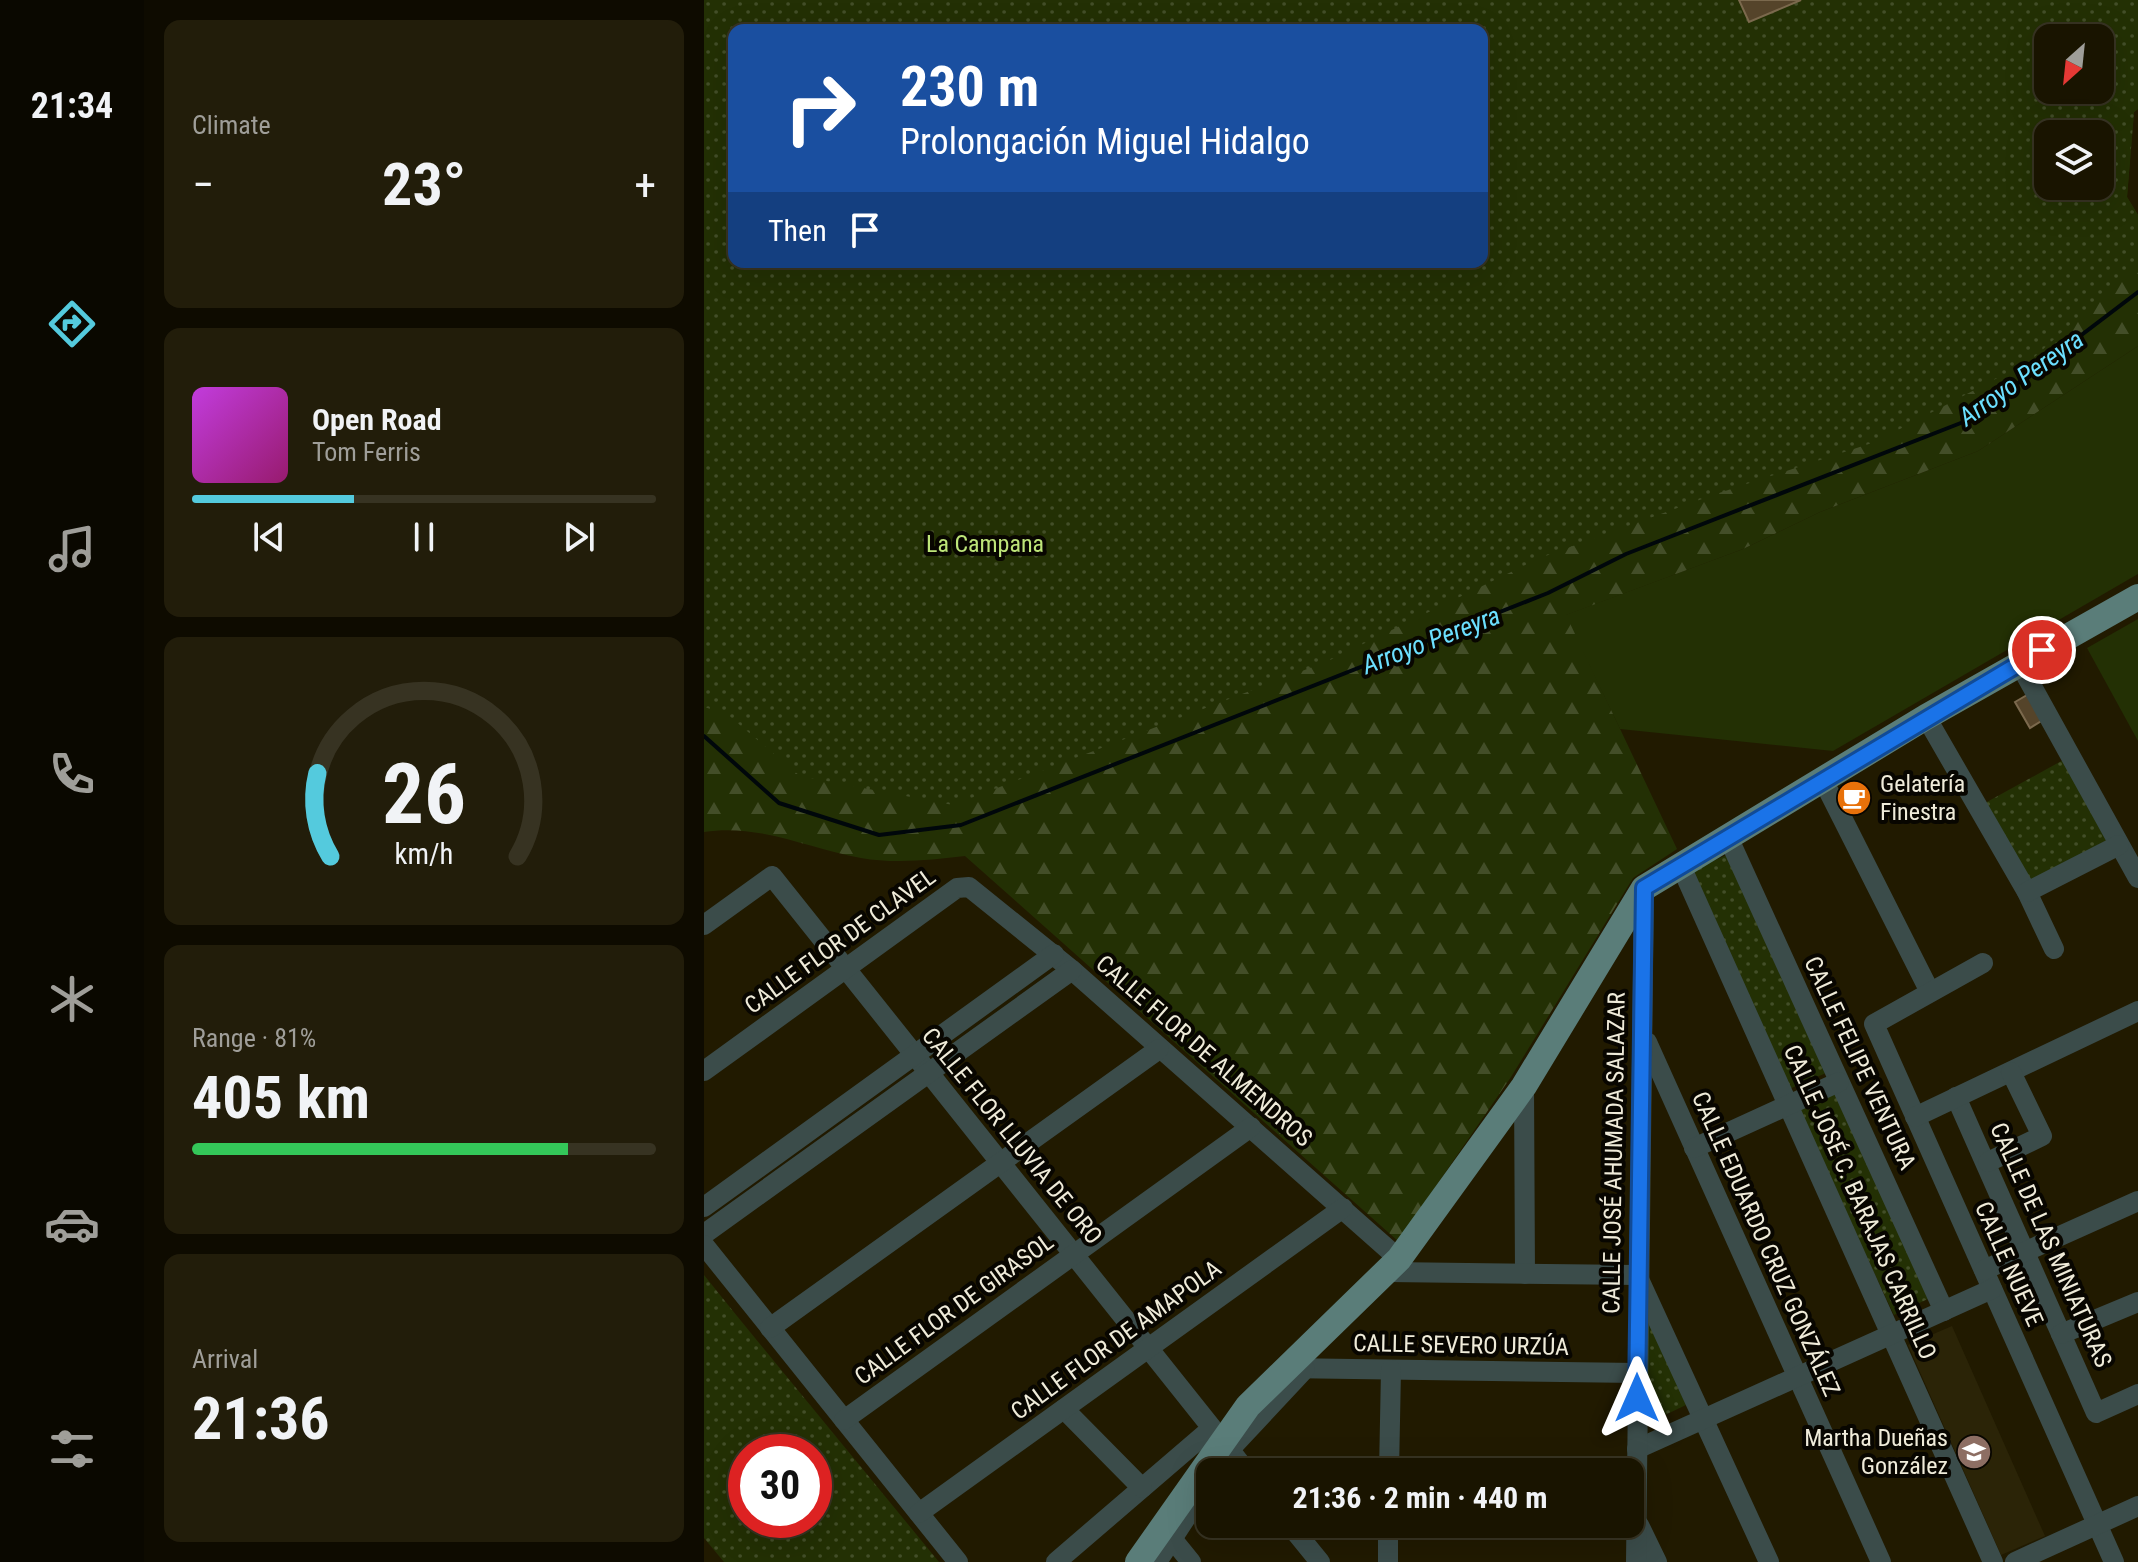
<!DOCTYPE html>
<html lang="en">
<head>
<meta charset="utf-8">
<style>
	body { margin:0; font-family:"Roboto Condensed",sans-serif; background:#221d0a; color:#f1f3f6; height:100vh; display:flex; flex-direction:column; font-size:30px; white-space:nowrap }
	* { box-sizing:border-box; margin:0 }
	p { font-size:26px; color:#9f9e99 }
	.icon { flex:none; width:44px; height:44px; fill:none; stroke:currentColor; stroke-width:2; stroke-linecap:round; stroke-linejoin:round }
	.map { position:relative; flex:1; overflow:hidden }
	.panel { display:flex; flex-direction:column; gap:20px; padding:20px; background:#0e0b00; width:560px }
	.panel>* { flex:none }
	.top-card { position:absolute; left:24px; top:24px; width:760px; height:244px; border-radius:16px; box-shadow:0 8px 32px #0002,0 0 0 2px #373322; background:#1a4fa0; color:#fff; overflow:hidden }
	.needle { width:52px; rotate:207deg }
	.buttons { position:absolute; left:1330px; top:24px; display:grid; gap:16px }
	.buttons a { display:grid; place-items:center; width:80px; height:80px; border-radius:16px; background:#191400; box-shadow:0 8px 32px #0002,0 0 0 2px #373322; font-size:40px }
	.speed { position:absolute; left:24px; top:1434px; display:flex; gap:16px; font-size:40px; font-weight:700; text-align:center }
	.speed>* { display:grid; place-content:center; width:104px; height:104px; border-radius:50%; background:#191400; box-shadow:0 8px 32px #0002,0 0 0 2px #373322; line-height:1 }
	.speed .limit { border:12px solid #d22; background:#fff; color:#111 }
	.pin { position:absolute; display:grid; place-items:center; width:68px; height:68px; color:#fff; margin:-34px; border:4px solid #fff; border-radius:50%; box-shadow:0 2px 8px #0007 }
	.me { position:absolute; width:88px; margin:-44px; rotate:0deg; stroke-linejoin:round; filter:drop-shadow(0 0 6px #0008) }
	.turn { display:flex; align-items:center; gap:28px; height:168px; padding:0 40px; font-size:36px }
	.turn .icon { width:104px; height:104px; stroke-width:2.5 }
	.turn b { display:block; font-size:56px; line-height:68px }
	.then { display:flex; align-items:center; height:76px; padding:0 40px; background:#0003; gap:16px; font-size:30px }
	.big { font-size:60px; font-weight:700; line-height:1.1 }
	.panel .card { flex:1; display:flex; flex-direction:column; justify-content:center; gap:12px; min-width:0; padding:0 28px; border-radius:16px; background:#221d0a }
	.panel .dial { align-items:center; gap:0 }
	.dial svg { height:208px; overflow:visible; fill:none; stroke:#373322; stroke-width:7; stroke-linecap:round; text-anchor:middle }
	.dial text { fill:#f1f3f6; stroke:none }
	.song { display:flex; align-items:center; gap:24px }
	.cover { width:96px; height:96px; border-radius:12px; background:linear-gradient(135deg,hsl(290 70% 55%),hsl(320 70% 35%)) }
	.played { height:8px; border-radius:4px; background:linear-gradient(90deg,#54cadd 35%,#373322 35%) }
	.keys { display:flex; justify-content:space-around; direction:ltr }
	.heat { display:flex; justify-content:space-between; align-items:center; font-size:44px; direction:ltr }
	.charge { height:12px; border-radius:6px; background:linear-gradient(90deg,#34c759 81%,#373322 0) }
	.trip { position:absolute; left:492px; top:1458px; width:448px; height:80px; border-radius:16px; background:#191400; box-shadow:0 8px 32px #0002,0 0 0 2px #373322; font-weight:700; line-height:80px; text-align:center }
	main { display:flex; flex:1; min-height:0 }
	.tab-bar { display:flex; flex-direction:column; width:144px; justify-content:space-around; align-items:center; background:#0a0800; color:#9f9e99 }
	.tab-bar .icon { width:56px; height:56px }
	.tab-bar .on { color:#54cadd }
	.tab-bar b { font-size:36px; color:#f1f3f6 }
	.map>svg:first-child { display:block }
	.built { fill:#2b2407 }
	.grass { fill:#233004 }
	.forest { fill:url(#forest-firs); fill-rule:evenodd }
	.park { fill:url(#park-dots); fill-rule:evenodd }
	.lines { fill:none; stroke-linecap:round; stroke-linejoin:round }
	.stream { stroke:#00070b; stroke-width:4 }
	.building { fill:#55442a; stroke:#7b694d; stroke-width:2 }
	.minor { stroke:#3b4c4a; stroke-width:20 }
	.major { stroke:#5a7d79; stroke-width:26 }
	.route-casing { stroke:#114b97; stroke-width:20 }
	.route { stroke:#1a73e8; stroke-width:14 }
	.labels { text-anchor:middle; stroke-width:8; stroke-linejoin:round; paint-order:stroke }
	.park-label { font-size:24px; fill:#bee579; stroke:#080600 }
	.poi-label { font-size:24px; fill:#efebd9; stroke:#080600; text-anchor:start }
	.street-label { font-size:24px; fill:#efebd9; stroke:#080600 }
	.water-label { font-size:26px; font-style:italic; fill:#6ce0ff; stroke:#080600 }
</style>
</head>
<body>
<main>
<nav class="tab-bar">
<b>21:34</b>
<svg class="icon on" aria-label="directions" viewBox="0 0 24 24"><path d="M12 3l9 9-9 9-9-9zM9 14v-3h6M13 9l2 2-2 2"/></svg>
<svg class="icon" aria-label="music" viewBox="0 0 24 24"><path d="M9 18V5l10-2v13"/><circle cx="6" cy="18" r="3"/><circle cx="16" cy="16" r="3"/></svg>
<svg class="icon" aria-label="phone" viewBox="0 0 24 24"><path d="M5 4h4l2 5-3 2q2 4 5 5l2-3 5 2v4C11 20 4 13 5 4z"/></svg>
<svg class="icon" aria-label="climate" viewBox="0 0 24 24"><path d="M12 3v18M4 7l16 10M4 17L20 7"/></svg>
<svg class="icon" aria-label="car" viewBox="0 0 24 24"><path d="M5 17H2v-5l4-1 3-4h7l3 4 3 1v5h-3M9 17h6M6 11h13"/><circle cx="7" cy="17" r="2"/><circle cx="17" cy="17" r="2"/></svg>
<svg class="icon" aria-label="filters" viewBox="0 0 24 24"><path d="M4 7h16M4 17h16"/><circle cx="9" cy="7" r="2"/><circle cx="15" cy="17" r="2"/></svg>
</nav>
<section class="panel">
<div class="card"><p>Climate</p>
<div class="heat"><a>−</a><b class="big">23°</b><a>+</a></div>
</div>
<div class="card">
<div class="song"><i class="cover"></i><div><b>Open Road</b><p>Tom Ferris</p></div></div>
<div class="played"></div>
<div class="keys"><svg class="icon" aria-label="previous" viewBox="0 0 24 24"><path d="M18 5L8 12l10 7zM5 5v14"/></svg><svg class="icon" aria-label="pause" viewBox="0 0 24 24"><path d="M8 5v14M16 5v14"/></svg><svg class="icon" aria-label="next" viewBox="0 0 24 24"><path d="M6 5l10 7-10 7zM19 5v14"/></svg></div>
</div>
<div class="card dial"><svg viewBox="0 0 100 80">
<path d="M14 69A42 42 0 1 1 86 69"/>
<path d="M14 69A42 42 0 0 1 9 37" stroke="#54cadd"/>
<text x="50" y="56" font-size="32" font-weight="700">26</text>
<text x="50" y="72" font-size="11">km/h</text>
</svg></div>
<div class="card"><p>Range · 81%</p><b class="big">405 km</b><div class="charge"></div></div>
<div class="card"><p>Arrival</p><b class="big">21:36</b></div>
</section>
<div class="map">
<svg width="1434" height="1562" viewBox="0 0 1434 1562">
	<defs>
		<pattern id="forest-firs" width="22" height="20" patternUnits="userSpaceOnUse" patternTransform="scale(2)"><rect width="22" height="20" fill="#233004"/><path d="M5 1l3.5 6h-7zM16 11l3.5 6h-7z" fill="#434e28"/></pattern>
		<pattern id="park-dots" width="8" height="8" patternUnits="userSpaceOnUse" patternTransform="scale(2)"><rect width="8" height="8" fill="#233004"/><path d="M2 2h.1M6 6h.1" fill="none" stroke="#434e28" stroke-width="1.8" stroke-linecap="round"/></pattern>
	</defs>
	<rect width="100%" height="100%" fill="#211a00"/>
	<path class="built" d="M1248,1326L1341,1536L1297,1555L1204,1345Z"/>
	<g class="grass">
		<path d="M1434,346V574L1129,751L916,729L861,615L1039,549L1116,512L1274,451Z"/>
		<path d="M1434,619V741L1383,648Z"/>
	</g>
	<path class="forest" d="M0,0H1035L1045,22L1097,0H1434V109L1430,112L1423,197L1434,215V346L1274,451L1116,512L1039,549L862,615L973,849L929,878L807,1077L694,1241L261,856C227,860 191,864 157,858C105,849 55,823 0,832ZM30,30H778V262H30ZM1344,38H1396V90H1344ZM1344,134H1396V186H1344Z"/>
	<g class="park">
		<path d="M0,0H1035L1045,22L1097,0H1434V109L1430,112L1423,197L1434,215V263L1326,361L1171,442L1009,495L836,558L624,661L249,805L96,776L23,714L0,707ZM30,30H778V262H30ZM1344,38H1396V90H1344ZM1344,134H1396V186H1344Z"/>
		<path d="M1361,759L1405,839L1325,883L1281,803Z"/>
		<path d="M1025,854L1122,1073L1083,1090L986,871Z"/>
		<path d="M1132,1093L1228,1297L1190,1315L1094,1110Z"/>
		<path d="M0,1275L33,1316L235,1562H20L0,1538ZM110,1452V1520H42V1452Z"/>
		<path d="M938,1304L982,1405L944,1423Z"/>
	</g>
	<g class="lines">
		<path class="stream" d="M0,736L75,803L175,835L257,825L844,593L922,554L1267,419L1434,292"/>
	</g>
	<g class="building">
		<path d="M1035,0H1097L1045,22Z"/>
		<path d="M1323,695L1339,720L1326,728L1311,702Z"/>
	</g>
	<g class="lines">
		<g class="minor">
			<path d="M1315,663L1434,878"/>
			<path d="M1222,717L1323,892L1350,949"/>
			<path d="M1119,780L1226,992"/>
			<path d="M1024,837L1240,1311"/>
			<path d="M976,864L1289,1562"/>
			<path d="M1323,892L1415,845"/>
			<path d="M0,925L68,876L508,1428L352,1562"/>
			<path d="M1279,963L1170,1024L1410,1562"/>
			<path d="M943,1042L1177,1562"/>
			<path d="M0,1071L253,888L265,887L368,970L695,1259"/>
			<path d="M820,1086L821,1274"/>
			<path d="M1252,1097L1392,1413L1434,1394"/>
			<path d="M1211,1117L1434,1011"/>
			<path d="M990,1148L1135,1082"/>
			<path d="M1284,1162L1338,1136L1307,1072"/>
			<path d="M0,1207L350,954"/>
			<path d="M0,1234L368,970"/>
			<path d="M0,1245L254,1562"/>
			<path d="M1280,1270L1434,1201"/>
			<path d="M685,1272L933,1275L1065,1562"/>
			<path d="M66,1328L455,1049"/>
			<path d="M1357,1334L1434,1302"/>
			<path d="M580,1368L933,1373"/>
			<path d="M360,1409L438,1488"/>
			<path d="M140,1420L547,1127"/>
			<path d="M518,1440L543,1472"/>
			<path d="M530,1445L601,1369"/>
			<path d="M933,1449L1288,1289"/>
			<path d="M685,1470L795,1472"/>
			<path d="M685,1472L687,1370"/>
			<path d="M215,1513L639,1208"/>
			<path d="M585,1524L616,1562"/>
			<path d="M935,1525L953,1562"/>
			<path d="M461,1530L487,1562"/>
			<path d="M453,1562L504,1484"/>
			<path d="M684,1562V1524"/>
			<path d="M932,1562L940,888"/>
			<path d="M1311,1562L1434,1506"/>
		</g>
		<path class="major" d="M434,1562L544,1406L695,1259L820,1086L940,888L1222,717L1434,597"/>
	</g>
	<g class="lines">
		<g class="route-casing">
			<path id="route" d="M933,1398L940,888L1338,650"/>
		</g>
		<use href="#route" class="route"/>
	</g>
	<defs>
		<g id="cafe-disc" transform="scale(1.8)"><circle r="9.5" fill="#e8710a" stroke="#080600"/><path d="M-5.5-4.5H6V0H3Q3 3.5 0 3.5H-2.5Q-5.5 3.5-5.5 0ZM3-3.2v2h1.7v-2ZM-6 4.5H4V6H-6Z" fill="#fff"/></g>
		<g id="school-disc" transform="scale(1.8)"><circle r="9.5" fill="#8d6e63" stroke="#080600"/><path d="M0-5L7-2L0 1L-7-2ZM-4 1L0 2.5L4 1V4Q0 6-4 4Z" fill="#fff"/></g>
	</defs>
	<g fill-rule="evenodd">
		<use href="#cafe-disc" x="1150" y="798"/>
		<use href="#school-disc" x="1270" y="1452"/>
	</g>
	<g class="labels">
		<g class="park-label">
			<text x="281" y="552">La Campana</text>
		</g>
		<g class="poi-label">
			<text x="1176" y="792">Gelatería<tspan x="1176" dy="28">Finestra</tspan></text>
			<text x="1244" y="1446" text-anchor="end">Martha Dueñas<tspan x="1244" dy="28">González</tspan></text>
		</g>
		<g class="street-label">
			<text transform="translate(136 941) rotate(-36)" y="8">CALLE FLOR DE CLAVEL</text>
			<text transform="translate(500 1051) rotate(41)" y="8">CALLE FLOR DE ALMENDROS</text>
			<text transform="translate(1156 1063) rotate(65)" y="8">CALLE FELIPE VENTURA</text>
			<text transform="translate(308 1136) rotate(51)" y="8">CALLE FLOR LLUVIA DE ORO</text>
			<text transform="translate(910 1153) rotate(-89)" y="8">CALLE JOSÉ AHUMADA SALAZAR</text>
			<text transform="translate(1156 1202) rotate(66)" y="8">CALLE JOSÉ C. BARAJAS CARRILLO</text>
			<text transform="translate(1062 1244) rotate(66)" y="8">CALLE EDUARDO CRUZ GONZÁLEZ</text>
			<text transform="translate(1347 1245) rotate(66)" y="8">CALLE DE LAS MINIATURAS</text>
			<text transform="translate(1305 1264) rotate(66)" y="8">CALLE NUEVE</text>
			<text transform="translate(250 1309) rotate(-36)" y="8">CALLE FLOR DE GIRASOL</text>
			<text transform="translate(412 1340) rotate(-36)" y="8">CALLE FLOR DE AMAPOLA</text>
			<text transform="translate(757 1345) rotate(1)" y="8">CALLE SEVERO URZÚA</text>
		</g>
		<g class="water-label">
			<text transform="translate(1317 378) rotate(-35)" y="9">Arroyo Pereyra</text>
			<text transform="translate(727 640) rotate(-21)" y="9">Arroyo Pereyra</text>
		</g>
	</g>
</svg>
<div class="buttons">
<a><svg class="needle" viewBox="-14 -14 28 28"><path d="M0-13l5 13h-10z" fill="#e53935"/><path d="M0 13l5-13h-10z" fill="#9f9e99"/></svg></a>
<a><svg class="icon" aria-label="layers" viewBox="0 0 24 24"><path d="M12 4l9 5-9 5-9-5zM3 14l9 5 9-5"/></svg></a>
</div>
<div class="speed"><div class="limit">30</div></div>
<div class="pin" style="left:1338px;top:650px;background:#d93025"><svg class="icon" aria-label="arrive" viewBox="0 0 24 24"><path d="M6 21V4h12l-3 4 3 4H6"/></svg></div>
<svg class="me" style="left:933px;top:1398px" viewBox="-20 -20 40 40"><path d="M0-17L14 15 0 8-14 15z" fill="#1a73e8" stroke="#fff" stroke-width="4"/></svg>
<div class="trip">21:36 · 2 min · 440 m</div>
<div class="top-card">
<div class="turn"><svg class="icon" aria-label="right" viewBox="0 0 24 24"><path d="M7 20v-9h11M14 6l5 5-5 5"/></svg><div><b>230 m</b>Prolongación Miguel Hidalgo</div></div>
<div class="then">Then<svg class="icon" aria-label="arrive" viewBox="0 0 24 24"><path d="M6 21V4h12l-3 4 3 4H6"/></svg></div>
</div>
</div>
</main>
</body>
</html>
